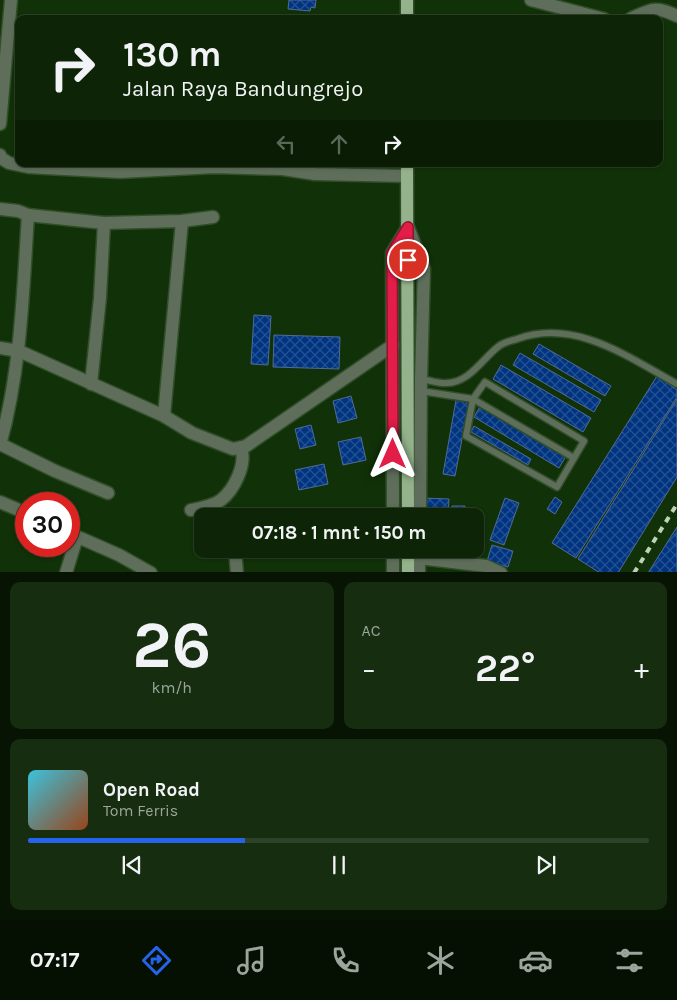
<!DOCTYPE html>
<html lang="id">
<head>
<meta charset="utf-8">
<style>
	body { margin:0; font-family:Karla,sans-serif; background:#162d10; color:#f1f3f6; height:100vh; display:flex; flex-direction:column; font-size:19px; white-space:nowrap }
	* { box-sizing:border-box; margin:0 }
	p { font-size:16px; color:#9aa59b }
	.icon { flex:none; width:28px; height:28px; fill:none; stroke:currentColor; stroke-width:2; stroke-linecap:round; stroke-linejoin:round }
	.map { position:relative; height:572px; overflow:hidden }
	.side { display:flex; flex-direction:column; gap:10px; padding:10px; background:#071403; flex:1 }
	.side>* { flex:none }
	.top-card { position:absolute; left:15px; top:15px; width:648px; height:152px; border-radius:10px; box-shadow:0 1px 4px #0004,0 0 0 1px #2d4228; background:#0d2506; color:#f1f3f6; overflow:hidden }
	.speed { position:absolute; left:15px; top:492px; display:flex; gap:10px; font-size:25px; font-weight:700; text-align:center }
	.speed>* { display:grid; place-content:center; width:65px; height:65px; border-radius:50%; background:#0d2506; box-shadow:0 1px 4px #0004,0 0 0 1px #2d4228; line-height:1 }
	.speed .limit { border:8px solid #d22; background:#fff; color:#111 }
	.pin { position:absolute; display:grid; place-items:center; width:42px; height:42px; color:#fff; margin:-21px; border:2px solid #fff; border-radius:50%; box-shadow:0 1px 5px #0007 }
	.me { position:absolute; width:55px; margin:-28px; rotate:0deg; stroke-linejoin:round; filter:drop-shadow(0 0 4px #0008) }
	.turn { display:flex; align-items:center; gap:18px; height:105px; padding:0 25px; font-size:22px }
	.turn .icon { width:65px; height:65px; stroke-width:2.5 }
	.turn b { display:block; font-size:35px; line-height:42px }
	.lanes { display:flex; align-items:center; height:48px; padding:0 25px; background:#0003; justify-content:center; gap:25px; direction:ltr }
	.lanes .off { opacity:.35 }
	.big { font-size:38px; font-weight:700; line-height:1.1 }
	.side .tile { flex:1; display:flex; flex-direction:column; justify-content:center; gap:8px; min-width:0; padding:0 18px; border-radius:10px; background:#162d10 }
	.side .dial { align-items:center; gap:0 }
	.dial b { font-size:65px; line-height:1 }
	.song { display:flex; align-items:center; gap:15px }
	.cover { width:60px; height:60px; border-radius:8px; background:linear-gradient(135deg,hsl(190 70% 55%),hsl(20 70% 35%)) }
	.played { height:5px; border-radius:2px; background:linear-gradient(90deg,#2563eb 35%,#2d4228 35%) }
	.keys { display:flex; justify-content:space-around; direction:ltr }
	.heat { display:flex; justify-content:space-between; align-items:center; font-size:28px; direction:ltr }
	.side .tiles { flex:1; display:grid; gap:10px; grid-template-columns:1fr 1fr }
	.tile:last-child { grid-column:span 2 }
	.trip { position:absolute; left:194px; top:508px; width:290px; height:50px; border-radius:10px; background:#0d2506; box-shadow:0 1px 4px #0004,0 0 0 1px #2d4228; font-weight:700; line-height:50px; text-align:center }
	.tabs { display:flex; height:80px; justify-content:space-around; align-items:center; background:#050f02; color:#9aa59b }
	.tabs .icon { width:35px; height:35px }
	.tabs .current { color:#2563eb }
	.tabs b { font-size:22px; color:#f1f3f6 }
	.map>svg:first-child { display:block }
	.building { fill:url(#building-cross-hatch); stroke:#506b96 }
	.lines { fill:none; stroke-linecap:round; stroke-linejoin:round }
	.lane-casing { stroke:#304e28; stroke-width:9 }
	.street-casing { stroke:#304e28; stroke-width:15 }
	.primary-casing { stroke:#304e28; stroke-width:15 }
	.lane { stroke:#5f6e5b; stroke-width:6 }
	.street { stroke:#5f6e5b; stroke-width:12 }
	.primary { stroke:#94b38c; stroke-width:12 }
	.rail { stroke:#bed2b8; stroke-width:4; stroke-dasharray:6 6; stroke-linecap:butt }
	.route-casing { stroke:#92132f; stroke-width:12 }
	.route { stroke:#e11d48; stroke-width:9 }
</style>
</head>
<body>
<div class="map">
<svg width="677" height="573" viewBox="0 0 677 573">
	<defs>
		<pattern id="building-cross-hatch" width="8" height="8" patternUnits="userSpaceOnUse" patternTransform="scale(1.25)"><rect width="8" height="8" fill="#003481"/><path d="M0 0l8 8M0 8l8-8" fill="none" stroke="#245192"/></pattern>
	</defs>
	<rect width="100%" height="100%" fill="#113108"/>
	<g class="building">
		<path d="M289,0H316L315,8L311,7L310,11L288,9Z"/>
		<path d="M254,315L271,316L268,365L251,364Z"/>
		<path d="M274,335L340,337L339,369L273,367Z"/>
		<path d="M539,344L611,386L605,396L533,354Z"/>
		<path d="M520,353L601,400L594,412L513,365Z"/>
		<path d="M501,365L591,418L583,432L493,379Z"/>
		<path d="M657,376L677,390V397L576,558L552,543Z"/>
		<path d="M351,396L357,418L338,423L333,401Z"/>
		<path d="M677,399V477L618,573H600L578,559Z"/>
		<path d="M456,400L469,402L455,476L443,474Z"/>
		<path d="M481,405L566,456L559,468L474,417Z"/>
		<path d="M311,425L316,445L300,449L295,429Z"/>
		<path d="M474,426L531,459L528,465L471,432Z"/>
		<path d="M361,437L366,460L343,465L338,442Z"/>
		<path d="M324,464L328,484L299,490L295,470Z"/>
		<path d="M555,497L562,502L555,514L547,509Z"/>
		<path d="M423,498L449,499L448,516H422Z"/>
		<path d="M505,498L519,503L504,545L490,540Z"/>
		<path d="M452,506H465V516H451Z"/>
		<path d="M677,527V573H648Z"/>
		<path d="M475,542H478L476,557L453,553V549H475Z"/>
		<path d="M492,545L513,551L508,567L487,561Z"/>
	</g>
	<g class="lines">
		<g class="lane-casing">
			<g id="lane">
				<path d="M421,379C429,380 439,384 447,383C469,383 483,358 499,346C504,342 511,341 517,339C575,318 628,357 677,384"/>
				<path d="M485,382L584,441L557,487L466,436L473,399Z"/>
				<path d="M421,391L473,399L574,458"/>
			</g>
		</g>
		<g class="street-casing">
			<g id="street">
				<path d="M531,0L604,19"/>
				<path d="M630,19C650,10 655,5 677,16"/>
				<path d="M0,124L11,0"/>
				<path d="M0,155L1,158L9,163L28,167L120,172L214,167L283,169L315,174L407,176"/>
				<path d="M0,209L18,211L28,215L104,223L182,221L213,217"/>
				<path d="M408,227L424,269L421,379L420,516"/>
				<path d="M0,348L19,351L164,416L192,433L233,449L246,446L393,345"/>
				<path d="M91,384L100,298L104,223"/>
				<path d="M164,416L182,221"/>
				<path d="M0,444L55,471L108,493"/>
				<path d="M0,445C21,370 23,292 28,215"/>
				<path d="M0,502L26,513"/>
				<path d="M191,510C201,508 213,506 221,500C234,490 247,464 241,448"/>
				<path d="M393,516L392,253L408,227"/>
				<path d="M69,533L119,555L151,573"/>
				<path d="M393,549V573"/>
				<path d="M235,550L237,573"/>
				<path d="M419,558L486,566L501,573"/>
				<path d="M66,573L77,537"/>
				<path d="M419,573V549"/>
			</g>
		</g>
		<g class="primary-casing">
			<g id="primary">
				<path d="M407,0V19"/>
				<path d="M407,164L408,516"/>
				<path d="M408,573V549"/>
			</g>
		</g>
		<use href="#lane" class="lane"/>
		<use href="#street" class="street"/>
		<use href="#primary" class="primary"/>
		<path class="rail" d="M634,573L677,504"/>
	</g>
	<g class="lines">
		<g class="route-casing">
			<path id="route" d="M393,454L392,253L408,227V260"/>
		</g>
		<use href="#route" class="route"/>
	</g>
</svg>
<div class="speed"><div class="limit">30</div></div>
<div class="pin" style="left:408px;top:260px;background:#d93025"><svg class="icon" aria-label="arrive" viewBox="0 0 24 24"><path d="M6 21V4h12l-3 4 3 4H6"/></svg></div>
<svg class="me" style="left:393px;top:454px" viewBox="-20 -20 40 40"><path d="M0-17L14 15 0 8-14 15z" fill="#e11d48" stroke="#fff" stroke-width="4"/></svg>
<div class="trip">07:18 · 1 mnt · 150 m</div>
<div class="top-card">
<div class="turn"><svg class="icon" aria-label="right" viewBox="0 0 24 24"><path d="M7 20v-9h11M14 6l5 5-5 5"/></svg><div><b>130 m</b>Jalan Raya Bandungrejo</div></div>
<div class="lanes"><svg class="icon off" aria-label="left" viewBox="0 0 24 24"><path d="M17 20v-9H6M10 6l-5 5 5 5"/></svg><svg class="icon off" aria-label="ahead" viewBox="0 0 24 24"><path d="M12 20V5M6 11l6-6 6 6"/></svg><svg class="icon" aria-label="right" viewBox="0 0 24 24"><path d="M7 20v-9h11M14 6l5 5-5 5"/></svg></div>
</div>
</div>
<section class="side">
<div class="tiles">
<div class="tile dial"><b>26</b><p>km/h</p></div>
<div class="tile"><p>AC</p>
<div class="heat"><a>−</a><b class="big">22°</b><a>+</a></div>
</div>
<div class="tile">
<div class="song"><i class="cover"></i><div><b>Open Road</b><p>Tom Ferris</p></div></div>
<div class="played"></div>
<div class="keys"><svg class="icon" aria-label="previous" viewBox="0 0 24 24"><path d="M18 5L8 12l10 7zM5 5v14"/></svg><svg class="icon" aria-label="pause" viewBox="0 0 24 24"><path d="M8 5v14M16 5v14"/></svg><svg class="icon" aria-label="next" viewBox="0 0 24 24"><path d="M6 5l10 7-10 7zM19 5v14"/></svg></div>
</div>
</div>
</section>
<nav class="tabs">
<b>07:17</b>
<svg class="icon current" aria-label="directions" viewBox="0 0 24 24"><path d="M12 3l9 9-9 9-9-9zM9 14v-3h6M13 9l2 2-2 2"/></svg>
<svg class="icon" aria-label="music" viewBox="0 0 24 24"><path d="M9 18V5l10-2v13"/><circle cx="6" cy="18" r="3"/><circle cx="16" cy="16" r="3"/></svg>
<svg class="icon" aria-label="phone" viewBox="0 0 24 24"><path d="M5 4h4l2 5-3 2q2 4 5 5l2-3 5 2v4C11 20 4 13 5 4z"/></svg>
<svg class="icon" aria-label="climate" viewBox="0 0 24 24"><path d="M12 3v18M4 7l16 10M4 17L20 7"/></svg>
<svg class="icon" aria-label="car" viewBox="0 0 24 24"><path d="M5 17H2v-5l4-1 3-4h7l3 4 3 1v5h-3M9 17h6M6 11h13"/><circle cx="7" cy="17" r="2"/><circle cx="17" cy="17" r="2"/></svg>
<svg class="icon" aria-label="filters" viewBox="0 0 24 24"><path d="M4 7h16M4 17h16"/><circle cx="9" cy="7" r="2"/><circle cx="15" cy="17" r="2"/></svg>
</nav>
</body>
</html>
